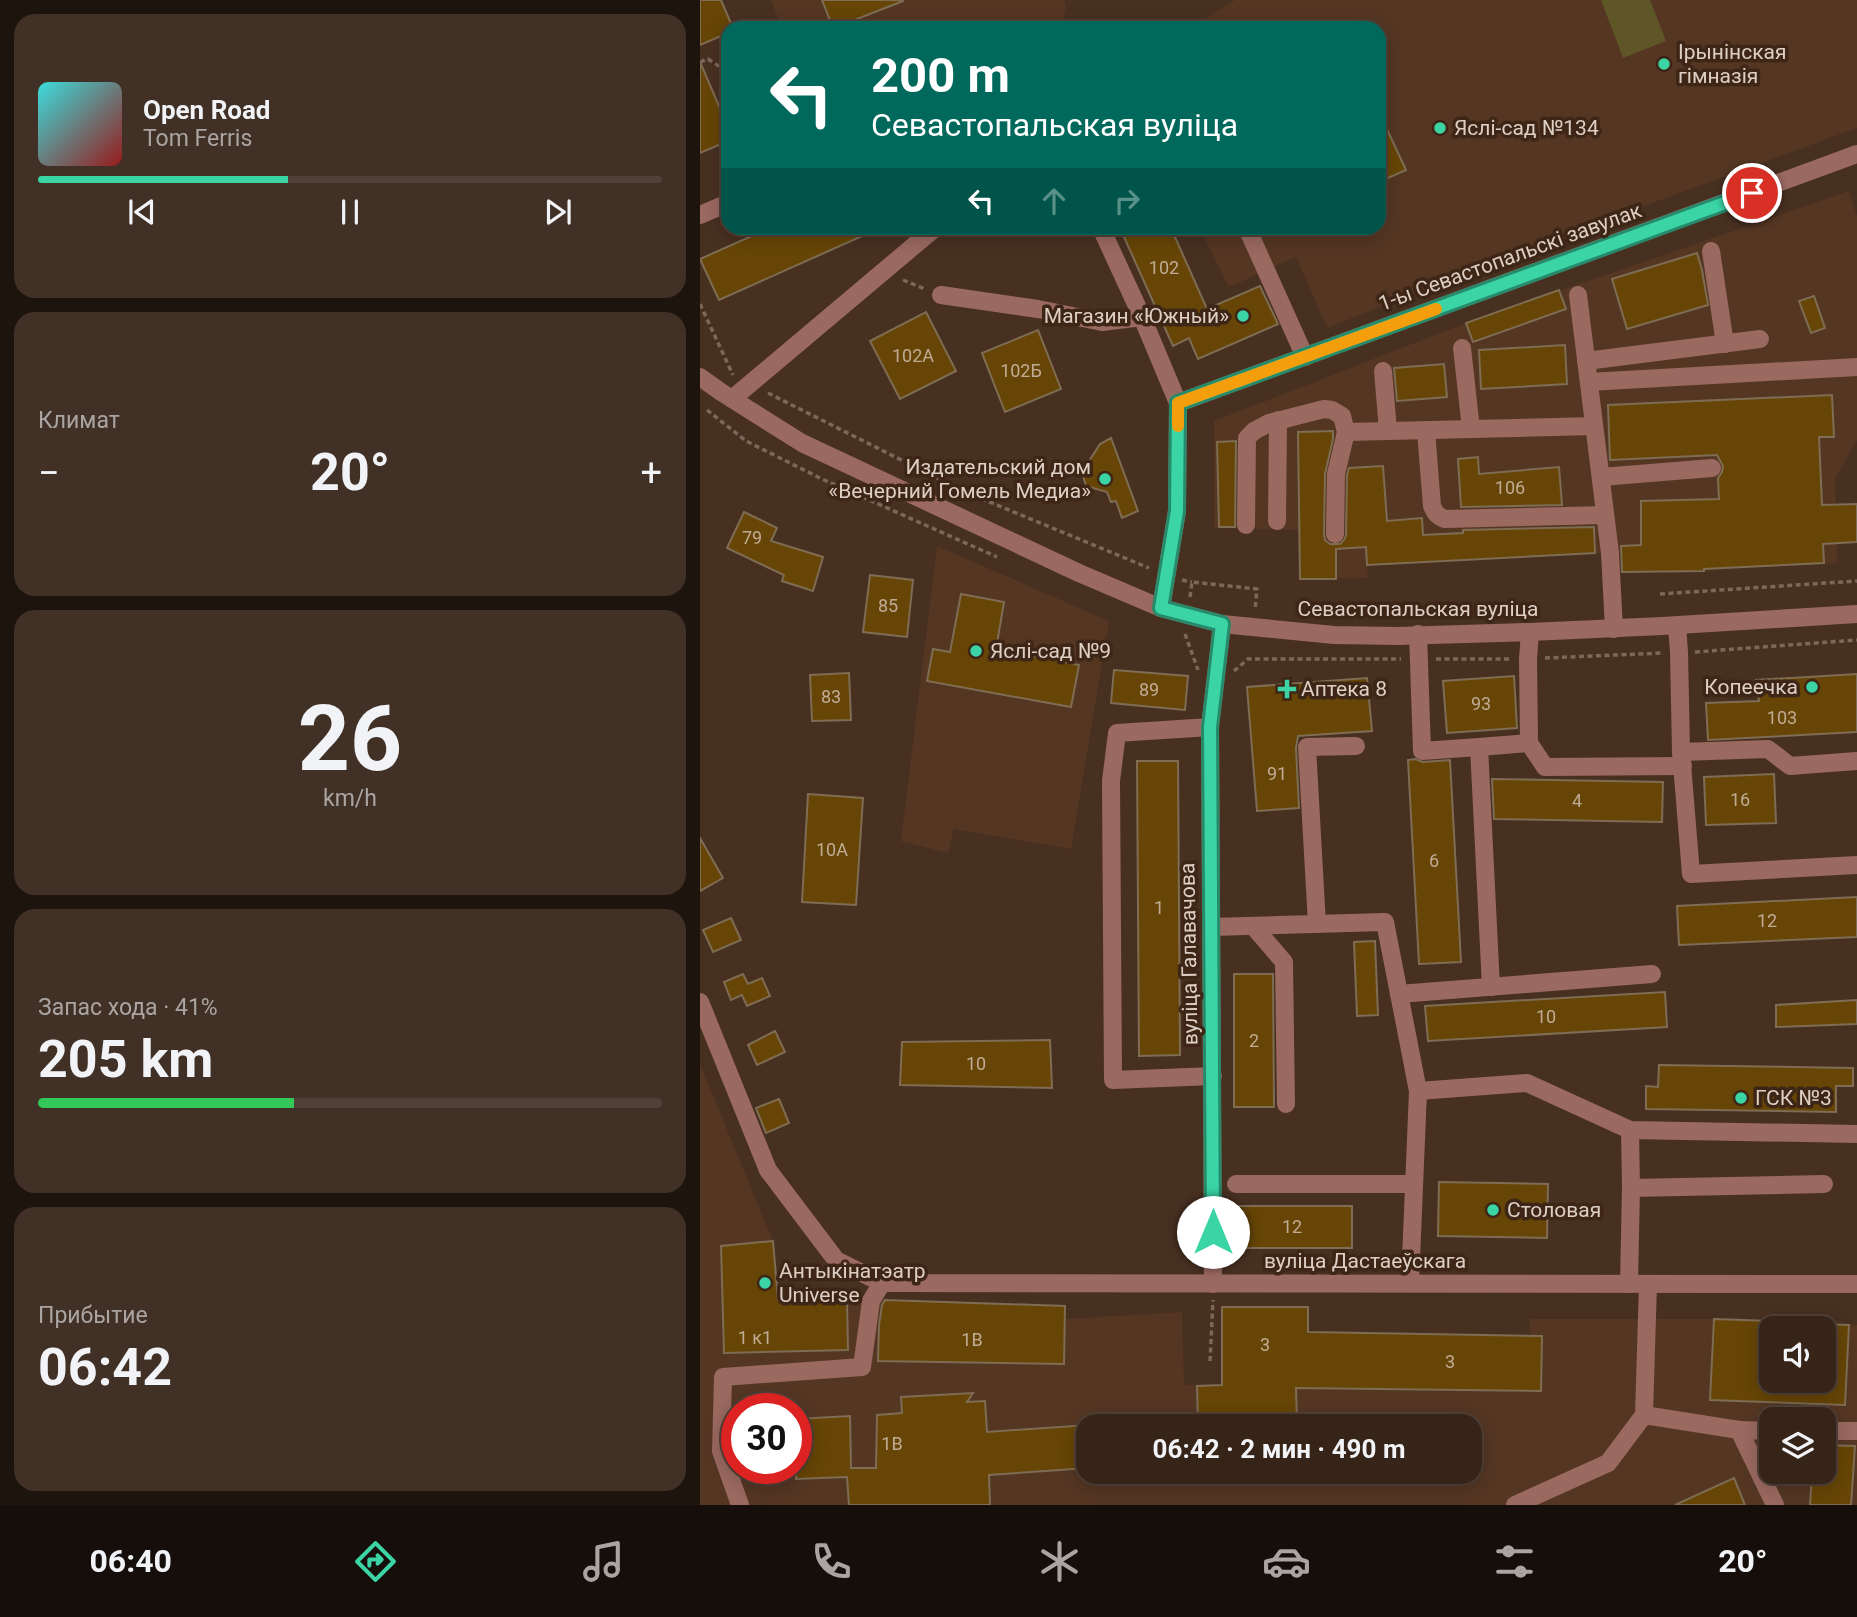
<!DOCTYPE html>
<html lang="ru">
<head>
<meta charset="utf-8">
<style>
	body { margin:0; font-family:Roboto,sans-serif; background:#413026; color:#f1f3f6; height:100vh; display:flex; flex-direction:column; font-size:26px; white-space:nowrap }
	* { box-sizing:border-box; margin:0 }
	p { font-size:23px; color:#aaa4a2 }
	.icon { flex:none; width:38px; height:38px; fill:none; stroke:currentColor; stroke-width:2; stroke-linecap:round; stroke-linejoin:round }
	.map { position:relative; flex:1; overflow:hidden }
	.side { display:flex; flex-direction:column; gap:14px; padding:14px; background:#1e140e; width:700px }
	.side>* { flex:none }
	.top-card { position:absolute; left:21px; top:21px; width:665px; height:214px; border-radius:21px; box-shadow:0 4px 18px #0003,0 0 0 2px #504138; background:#00695c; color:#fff; overflow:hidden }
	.controls { position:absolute; left:1059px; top:1316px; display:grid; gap:14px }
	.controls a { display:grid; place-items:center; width:77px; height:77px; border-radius:14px; background:#362419; box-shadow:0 4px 18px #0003,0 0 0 2px #504138; font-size:35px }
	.speed { position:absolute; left:21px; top:1393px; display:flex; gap:14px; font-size:35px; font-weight:700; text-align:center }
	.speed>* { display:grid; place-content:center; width:91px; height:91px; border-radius:50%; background:#362419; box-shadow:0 4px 18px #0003,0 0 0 2px #504138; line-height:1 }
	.speed .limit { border:10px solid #d22; background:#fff; color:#111 }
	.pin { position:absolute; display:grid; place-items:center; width:60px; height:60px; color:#fff; margin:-30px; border:4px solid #fff; border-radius:50%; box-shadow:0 2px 7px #0007 }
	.me { position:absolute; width:77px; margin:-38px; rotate:0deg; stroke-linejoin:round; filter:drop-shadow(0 0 5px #0008) }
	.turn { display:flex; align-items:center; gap:24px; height:147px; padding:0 35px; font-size:32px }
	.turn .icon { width:91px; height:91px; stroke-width:2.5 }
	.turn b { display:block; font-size:49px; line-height:60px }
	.lanes { display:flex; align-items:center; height:66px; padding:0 35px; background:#0003; justify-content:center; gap:35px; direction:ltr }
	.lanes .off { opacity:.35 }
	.big { font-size:52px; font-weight:700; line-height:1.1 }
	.side .widget { flex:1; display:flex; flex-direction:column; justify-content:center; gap:10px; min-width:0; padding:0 24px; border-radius:21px; background:#413026 }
	.side .dial { align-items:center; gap:0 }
	.dial b { font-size:91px; line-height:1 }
	.song { display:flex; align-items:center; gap:21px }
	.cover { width:84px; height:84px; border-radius:10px; background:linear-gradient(135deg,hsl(180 70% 55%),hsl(0 70% 35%)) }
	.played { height:7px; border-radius:4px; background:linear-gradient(90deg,#3ad4a5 40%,#504138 40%) }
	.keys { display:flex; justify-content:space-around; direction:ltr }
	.heat { display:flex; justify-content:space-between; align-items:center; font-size:38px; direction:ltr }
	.charge { height:10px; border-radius:5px; background:linear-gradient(90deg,#34c759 41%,#504138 0) }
	.trip { position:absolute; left:376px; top:1414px; width:406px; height:70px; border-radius:21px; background:#362419; box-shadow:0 4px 18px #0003,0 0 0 2px #504138; font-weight:700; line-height:70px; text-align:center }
	.menu { display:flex; height:112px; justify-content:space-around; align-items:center; background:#160e0a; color:#aaa4a2 }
	.menu .icon { width:49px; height:49px }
	.menu .on { color:#3ad4a5 }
	.menu b { font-size:32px; color:#f1f3f6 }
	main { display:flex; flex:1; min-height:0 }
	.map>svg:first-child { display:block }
	.built { fill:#543623; fill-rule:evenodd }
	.green { fill:#5f5627 }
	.building { fill:#664506; stroke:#7e6c53; stroke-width:2 }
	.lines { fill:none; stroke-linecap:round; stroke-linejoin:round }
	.path { stroke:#7c675a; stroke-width:3.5; stroke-dasharray:5 3.5; stroke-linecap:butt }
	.minor { stroke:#9a6960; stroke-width:18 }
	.route-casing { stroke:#268a6b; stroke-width:18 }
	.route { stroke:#3ad4a5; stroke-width:12 }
	.slow { stroke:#f59e0b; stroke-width:12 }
	.poi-dot { fill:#3ad4a5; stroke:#3e2617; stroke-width:2.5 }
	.labels { text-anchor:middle; stroke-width:7; stroke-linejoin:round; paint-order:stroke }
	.number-label { font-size:18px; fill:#c0ac95 }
	.poi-label { font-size:21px; fill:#decfc5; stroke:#3e2617; text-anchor:start }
	.street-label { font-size:21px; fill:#decfc5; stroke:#3e2617 }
</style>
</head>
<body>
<main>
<section class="side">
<div class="widget">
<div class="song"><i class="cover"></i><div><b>Open Road</b><p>Tom Ferris</p></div></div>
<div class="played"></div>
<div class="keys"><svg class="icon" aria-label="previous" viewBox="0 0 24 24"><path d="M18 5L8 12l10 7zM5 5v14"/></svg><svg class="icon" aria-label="pause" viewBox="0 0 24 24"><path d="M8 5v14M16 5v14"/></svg><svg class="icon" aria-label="next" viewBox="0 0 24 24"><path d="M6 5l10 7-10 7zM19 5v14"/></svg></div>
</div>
<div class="widget"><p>Климат</p>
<div class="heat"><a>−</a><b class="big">20°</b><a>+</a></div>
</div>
<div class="widget dial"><b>26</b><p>km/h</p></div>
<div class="widget"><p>Запас хода · 41%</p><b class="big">205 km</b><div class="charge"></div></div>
<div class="widget"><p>Прибытие</p><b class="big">06:42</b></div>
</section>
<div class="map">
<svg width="1157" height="1505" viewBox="0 0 1157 1505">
	<rect width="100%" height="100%" fill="#483021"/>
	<g class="built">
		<path d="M71,0H364L366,6L361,28H82Z"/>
		<path d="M535,0H1157V128L851,240L627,328L596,257L529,287L499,228H679V28H490Z"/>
		<path d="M1149,191L1157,217V440L1135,479L1137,563L1029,568L1004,571L922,572L921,553H895L668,565L667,578L600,579L598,530L514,528V421L766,323Z"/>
		<path d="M237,546L409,621L371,849L254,829L248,853L201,841Z"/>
		<path d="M0,1064L73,1241L78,1300L147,1299L365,1306L366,1319L482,1312L484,1384L497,1386L596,1384L607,1388L608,1332L830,1335L829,1319H1014L1157,1325V1505H0ZM1071,1328H1124V1381H1071ZM37,1409H96V1468H37ZM1071,1419H1124V1472H1071ZM388,1426H770V1472H388Z"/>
	</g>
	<path class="green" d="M901,0H950L966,41L923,58Z"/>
	<g class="building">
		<path d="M0,0H21L33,28H28V33L0,45Z"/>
		<path d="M122,0H202L203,1L149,22L151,28H133Z"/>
		<path d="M0,62L28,127V141L0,153Z"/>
		<path d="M679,112L706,170L679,182Z"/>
		<path d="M70,228H180L19,300L0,259Z"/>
		<path d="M420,228H471L507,309L560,286L578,324L498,359L489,338L473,346Z"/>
		<path d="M997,253L1002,270L1008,305L927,329L912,279Z"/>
		<path d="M859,290L866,309L773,342L766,323Z"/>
		<path d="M1114,296L1125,328L1111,333L1099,301Z"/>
		<path d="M226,312L256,371L200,399L170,341Z"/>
		<path d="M338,330L361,389L305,412L282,353Z"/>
		<path d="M865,345L867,384L781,389L779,350Z"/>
		<path d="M744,364L747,397L697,401L694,368Z"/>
		<path d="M1132,395L1134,437H1119L1122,505L1157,504V542L1123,544L1124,563L1004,569V571L922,572L921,546L941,545V501L1019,499L1018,478L1022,472L1023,466L1017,455L910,460L908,405Z"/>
		<path d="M633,431V439L625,474L624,534L625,540L630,544H640L644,540L646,535L647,475L649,468L683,466L687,521L722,518L723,535L763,533V530L894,527L895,553L667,565L666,547L636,549V579H600L598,432Z"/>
		<path d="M411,438L438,511L422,518L416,501L411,502L407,492L386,486L382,472L400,444Z"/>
		<path d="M536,441L535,527H519L517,442Z"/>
		<path d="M778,457L779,474L859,467L862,505L761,507L758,459Z"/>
		<path d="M44,512L77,528L71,541L123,557L113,591L82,581L84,575L27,548Z"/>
		<path d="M170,575L213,580L207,637L163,632Z"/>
		<path d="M261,594L304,602L296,649L379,665L371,707L227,681L233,649L250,652Z"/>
		<path d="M414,670L488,676L485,710L411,703Z"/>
		<path d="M149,673L151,720L112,721L110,675Z"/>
		<path d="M1157,674V732L1008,740L1006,703L1059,701L1056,680Z"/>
		<path d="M814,676L817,728L747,733L743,681Z"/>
		<path d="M667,678L672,731L598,736L596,748L599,808L557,811L547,687Z"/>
		<path d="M715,759L723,762L750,760L761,962L719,964L708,760Z"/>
		<path d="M437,761H478L480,1055L439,1056Z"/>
		<path d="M1074,774L1076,823L1006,825L1004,777Z"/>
		<path d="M792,779L963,782L962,822L794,819Z"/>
		<path d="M108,794L163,798L156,905L102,902Z"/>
		<path d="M0,838L23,878L0,891Z"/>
		<path d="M1157,897V937L979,945L977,906Z"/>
		<path d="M31,918L41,940L13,952L3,930Z"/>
		<path d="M675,941L678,1015L657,1016L654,942Z"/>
		<path d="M43,974L48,984L62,978L70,996L47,1006L42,995L31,1000L24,982Z"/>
		<path d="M534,974H573L574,1107H534Z"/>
		<path d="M965,992L967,1027L728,1041L725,1006Z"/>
		<path d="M1157,1000V1024L1076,1027V1005Z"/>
		<path d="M75,1031L85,1052L57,1065L48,1045Z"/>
		<path d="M350,1040L352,1088L200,1085L202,1042Z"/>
		<path d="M959,1065L1153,1068V1086H1136V1112L946,1109V1086L958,1087Z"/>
		<path d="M79,1099L89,1123L66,1133L56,1108Z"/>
		<path d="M739,1182L848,1184L847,1238L738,1236Z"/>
		<rect x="532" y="1206" width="120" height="42"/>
		<path d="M73,1241L78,1300L147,1299L148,1350L24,1353L21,1246Z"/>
		<path d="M185,1300L365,1306L364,1364L178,1361L179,1325L182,1305Z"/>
		<path d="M522,1307H608V1332L842,1336L841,1391L596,1388L597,1424L498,1426L497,1386L522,1385Z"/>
		<path d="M1014,1319L1071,1321V1381H1124V1324L1149,1325L1145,1405L1010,1400Z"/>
		<path d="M273,1393L267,1402L285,1401L287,1432L388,1425V1468L289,1475L290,1505H149L147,1477L96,1479V1419L150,1416L151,1468H176L177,1415L202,1413L201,1397Z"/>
		<path d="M1124,1445L1155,1446L1151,1505H1110L1112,1472H1124Z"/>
		<path d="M1034,1478L1045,1505H975Z"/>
	</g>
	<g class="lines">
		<g class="path">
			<path d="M0,62L8,59L28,72"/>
			<path d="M203,280L225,289"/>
			<path d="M0,304L33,375"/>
			<path d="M68,393L263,491L449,568"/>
			<path d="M7,410L46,441L122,479L297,557"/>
			<path d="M482,580L492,582"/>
			<path d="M960,594L1157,581"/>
			<path d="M490,597L492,582L557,589L555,610"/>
			<path d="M485,634L498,670"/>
			<path d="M995,652L1157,640"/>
			<path d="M845,658L963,653"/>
			<path d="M736,659H809"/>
			<path d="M534,671L548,659H701"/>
			<path d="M510,1361L513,1300"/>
		</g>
		<g class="minor">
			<path d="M0,215L28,203"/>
			<path d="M401,228L442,317L478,403L477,511L461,608"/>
			<path d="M547,228L605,357"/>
			<path d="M1011,251L1025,344"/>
			<path d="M241,295L338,309L402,322L442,317"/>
			<path d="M878,295L910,553L914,629"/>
			<path d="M762,348L771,429"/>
			<path d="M886,361L1060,339"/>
			<path d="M683,371L688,431"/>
			<path d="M0,377L21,392L102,443L379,573L461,608L522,624L634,635L698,636L830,632L962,626L1157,614"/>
			<path d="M889,382L1157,367"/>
			<path d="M32,399L235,228"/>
			<path d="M478,403L1157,154"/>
			<path d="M726,431L732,506C735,513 737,516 745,519L905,515"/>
			<path d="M901,477L1012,468"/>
			<path d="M577,521L578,420"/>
			<path d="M546,525L547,438L554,431L569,423L624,409L632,410L642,416L646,432L894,426"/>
			<path d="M635,534L636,474L646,432"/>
			<path d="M977,626L979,652L981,752L1068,749L1090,766L1157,761"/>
			<path d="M718,634L722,751L779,747L791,987"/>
			<path d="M510,727L417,733L411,781L413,1080L513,1076"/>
			<path d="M829,743L845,767L983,766"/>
			<path d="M779,747L829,743L828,659L830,632"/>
			<path d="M981,752L991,874L1157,865"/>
			<path d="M617,924L607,747L656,746"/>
			<path d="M553,926L584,962L586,1104"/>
			<path d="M512,927L685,922L718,1091L710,1283"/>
			<path d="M699,994L952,974"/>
			<path d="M0,1002L68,1170L136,1260L182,1283L1157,1284"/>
			<path d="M718,1091L827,1083L930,1130L1157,1134"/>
			<path d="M536,1184H714"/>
			<path d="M931,1188L1124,1184"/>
			<path d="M513,1284L510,727L522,624"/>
			<path d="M929,1284L931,1188L930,1130"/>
			<path d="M948,1284L944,1415L1039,1430L1075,1505"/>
			<path d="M1039,1430L1071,1431"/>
			<path d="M1124,1431H1157"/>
			<path d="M40,1505L21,1451L23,1377L162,1367L171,1301L182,1283"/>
			<path d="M815,1505L908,1463L944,1415"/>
		</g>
	</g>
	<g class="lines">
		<g class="route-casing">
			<path id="route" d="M513,1232L510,727L522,624L461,608L477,511L478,403L1052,193"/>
		</g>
		<use href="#route" class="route"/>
		<path class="slow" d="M478,426V403L736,309"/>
	</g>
	<g class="poi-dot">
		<circle cx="964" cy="64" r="7"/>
		<circle cx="740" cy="128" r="7"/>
		<circle cx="543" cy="316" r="7"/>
		<circle cx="405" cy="479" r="7"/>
		<circle cx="276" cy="651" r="7"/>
		<circle cx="1112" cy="687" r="7"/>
		<path d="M583.5 678.5h7v7h7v7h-7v7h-7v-7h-7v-7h7z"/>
		<circle cx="1041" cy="1098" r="7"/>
		<circle cx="793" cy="1210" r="7"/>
		<circle cx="65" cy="1283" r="7"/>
	</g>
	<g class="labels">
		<g class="number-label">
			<text x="464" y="274">102</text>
			<text x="213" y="362">102А</text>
			<text x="321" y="377">102Б</text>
			<text x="810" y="494">106</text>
			<text x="52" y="544">79</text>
			<text x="188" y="612">85</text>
			<text x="449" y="696">89</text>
			<text x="131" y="703">83</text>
			<text x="781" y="710">93</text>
			<text x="1082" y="724">103</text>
			<text x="577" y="780">91</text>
			<text x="1040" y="806">16</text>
			<text x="877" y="807">4</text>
			<text x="132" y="856">10А</text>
			<text x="734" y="867">6</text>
			<text x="459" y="914">1</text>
			<text x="1067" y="927">12</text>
			<text x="846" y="1023">10</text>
			<text x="554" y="1047">2</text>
			<text x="276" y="1070">10</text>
			<text x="592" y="1233">12</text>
			<text x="55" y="1344">1 к1</text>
			<text x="272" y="1346">1В</text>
			<text x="565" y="1351">3</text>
			<text x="750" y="1368">3</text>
			<text x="192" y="1450">1В</text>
		</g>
		<g class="poi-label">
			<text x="978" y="59">Ірынінская<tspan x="978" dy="24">гімназія</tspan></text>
			<text x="754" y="135">Яслі-сад №134</text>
			<text x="529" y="323" text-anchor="end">Магазин «Южный»</text>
			<text x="391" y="474" text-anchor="end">Издательский дом<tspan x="391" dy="24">«Вечерний Гомель Медиа»</tspan></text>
			<text x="290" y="658">Яслі-сад №9</text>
			<text x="1098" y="694" text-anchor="end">Копеечка</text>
			<text x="601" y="696">Аптека 8</text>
			<text x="1055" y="1105">ГСК №3</text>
			<text x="807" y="1217">Столовая</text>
			<text x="79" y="1278">Антыкінатэатр<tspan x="79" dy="24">Universe</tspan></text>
		</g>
		<g class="street-label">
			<text transform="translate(810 257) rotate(-20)" y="7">1-ы Севастопальскі завулак</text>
			<text x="718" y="616">Севастопальская вуліца</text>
			<text transform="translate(489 954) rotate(-91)" y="7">вуліца Галавачова</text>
			<text x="665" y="1268">вуліца Дастаеўскага</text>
		</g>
	</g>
</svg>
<div class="controls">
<a><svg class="icon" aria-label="sound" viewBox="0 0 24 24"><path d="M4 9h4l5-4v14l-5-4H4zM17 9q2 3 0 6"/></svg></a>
<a><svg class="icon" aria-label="layers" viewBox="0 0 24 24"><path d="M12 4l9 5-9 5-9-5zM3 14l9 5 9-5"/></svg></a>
</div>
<div class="speed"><div class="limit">30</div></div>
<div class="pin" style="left:1052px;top:193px;background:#d93025"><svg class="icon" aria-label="arrive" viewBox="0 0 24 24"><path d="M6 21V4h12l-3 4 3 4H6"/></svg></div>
<svg class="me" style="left:513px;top:1232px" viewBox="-20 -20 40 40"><circle r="19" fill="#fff"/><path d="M0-13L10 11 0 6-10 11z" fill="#3ad4a5"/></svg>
<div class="trip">06:42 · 2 мин · 490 m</div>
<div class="top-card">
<div class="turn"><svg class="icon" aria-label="left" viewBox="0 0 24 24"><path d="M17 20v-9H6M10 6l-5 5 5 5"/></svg><div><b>200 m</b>Севастопальская вуліца</div></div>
<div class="lanes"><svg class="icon" aria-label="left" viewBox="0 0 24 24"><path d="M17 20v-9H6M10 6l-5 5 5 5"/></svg><svg class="icon off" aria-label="ahead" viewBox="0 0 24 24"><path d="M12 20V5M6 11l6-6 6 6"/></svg><svg class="icon off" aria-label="right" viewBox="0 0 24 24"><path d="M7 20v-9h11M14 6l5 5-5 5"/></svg></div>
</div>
</div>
</main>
<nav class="menu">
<b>06:40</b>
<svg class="icon on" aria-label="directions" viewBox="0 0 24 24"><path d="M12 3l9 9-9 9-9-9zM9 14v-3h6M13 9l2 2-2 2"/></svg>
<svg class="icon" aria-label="music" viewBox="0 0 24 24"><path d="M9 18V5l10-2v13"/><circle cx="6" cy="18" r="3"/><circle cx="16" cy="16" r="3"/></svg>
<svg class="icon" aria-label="phone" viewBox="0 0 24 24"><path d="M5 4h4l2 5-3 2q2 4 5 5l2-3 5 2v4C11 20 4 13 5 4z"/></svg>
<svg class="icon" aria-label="climate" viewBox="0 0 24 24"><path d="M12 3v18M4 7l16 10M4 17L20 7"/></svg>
<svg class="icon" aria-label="car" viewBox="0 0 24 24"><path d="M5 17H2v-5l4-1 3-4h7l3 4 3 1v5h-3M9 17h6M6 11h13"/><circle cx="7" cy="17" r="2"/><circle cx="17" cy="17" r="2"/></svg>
<svg class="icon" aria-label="filters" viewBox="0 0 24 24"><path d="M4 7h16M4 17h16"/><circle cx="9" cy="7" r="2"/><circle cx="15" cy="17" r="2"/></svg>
<b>20°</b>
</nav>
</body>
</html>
